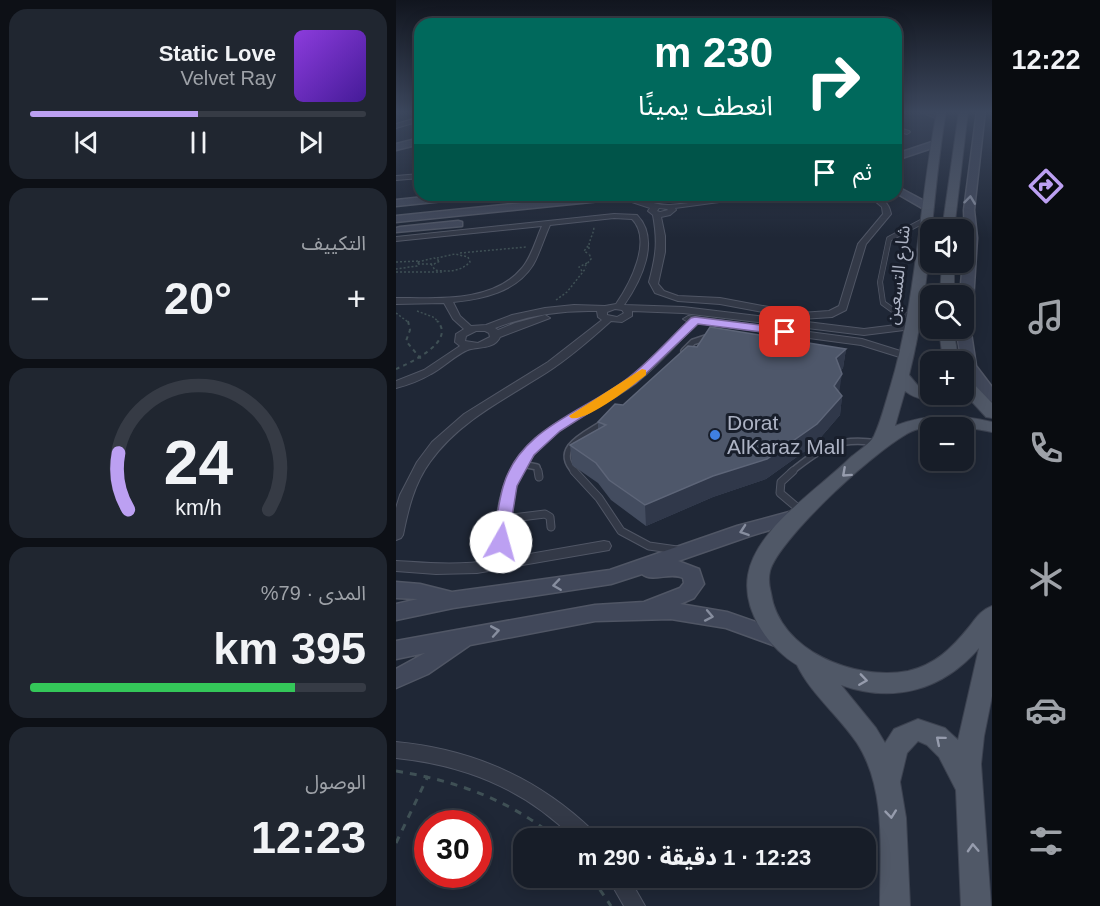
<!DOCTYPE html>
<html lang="ar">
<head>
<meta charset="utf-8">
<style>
	body { margin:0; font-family:Helvetica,"Noto Sans Arabic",sans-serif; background:#202630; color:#f1f3f6; direction:rtl; height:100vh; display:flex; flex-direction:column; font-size:22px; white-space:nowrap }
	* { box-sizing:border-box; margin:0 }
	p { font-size:20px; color:#9ea2a8 }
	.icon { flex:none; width:33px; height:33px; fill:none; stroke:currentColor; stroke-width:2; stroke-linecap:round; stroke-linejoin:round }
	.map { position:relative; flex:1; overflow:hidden; direction:ltr }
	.drawer { display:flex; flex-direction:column; gap:9px; padding:9px; background:#0d1016; width:396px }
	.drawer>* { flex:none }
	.top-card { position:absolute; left:18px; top:18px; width:488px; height:183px; border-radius:18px; box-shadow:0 3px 15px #0003,0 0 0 2px #363b45; direction:rtl; background:#00695c; color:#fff; overflow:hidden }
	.controls { position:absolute; left:524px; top:219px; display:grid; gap:12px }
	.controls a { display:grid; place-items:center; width:54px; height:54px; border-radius:12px; background:#171d28; box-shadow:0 3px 15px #0003,0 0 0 2px #363b45; font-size:30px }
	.speed { position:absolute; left:18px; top:810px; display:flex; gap:12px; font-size:30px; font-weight:700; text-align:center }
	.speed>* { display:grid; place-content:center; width:78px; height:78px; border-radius:50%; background:#171d28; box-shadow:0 3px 15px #0003,0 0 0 2px #363b45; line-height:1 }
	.speed .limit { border:9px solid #d22; background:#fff; color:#111 }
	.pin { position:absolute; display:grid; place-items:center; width:51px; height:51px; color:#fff; margin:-26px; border-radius:12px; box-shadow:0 3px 9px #0006 }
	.me { position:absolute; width:66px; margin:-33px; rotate:7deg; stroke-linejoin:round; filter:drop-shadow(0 0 4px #0008) }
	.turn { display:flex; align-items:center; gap:21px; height:126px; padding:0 30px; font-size:27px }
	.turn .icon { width:78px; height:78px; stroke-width:2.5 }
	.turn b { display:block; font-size:42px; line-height:51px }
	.then { display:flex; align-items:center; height:57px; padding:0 30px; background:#0003; gap:12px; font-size:22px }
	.big { font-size:45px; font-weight:800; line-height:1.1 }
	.drawer .card { flex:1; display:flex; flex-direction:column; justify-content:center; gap:9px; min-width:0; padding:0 21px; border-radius:18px; background:#202630 }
	.drawer .dial { align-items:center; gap:0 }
	.dial svg { height:156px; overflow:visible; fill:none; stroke:#363b45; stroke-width:7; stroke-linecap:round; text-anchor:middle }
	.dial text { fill:#f1f3f6; stroke:none }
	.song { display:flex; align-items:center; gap:18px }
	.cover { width:72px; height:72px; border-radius:9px; background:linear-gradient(135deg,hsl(270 70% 55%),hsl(260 70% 35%)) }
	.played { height:6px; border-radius:3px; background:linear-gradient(90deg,#bca0f2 50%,#363b45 50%) }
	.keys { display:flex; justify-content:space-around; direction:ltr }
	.heat { display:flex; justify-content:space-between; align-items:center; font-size:33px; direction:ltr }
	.charge { height:9px; border-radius:4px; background:linear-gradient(90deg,#34c759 79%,#363b45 0) }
	.trip { position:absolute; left:117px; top:828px; width:363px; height:60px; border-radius:18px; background:#171d28; box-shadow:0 3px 15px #0003,0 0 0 2px #363b45; font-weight:800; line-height:60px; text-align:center; direction:rtl }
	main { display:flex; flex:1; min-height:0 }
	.menu { display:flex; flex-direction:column; width:108px; justify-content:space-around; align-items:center; background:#090c10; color:#9ea2a8 }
	.menu .icon { width:42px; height:42px }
	.menu .active { color:#bca0f2 }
	.menu b { font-size:27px; color:#f1f3f6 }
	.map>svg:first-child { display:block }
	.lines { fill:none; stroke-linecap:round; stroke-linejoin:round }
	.lane-far3-casing { stroke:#505665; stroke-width:4.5 }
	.lane-far2-casing { stroke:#505665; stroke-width:6 }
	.lane-far1-casing { stroke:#505665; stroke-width:8 }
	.lane-casing { stroke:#505665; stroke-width:9 }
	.street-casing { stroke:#505665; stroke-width:2 }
	.secondary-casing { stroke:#505665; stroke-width:3 }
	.primary-casing { stroke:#3c4250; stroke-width:2 }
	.path-far2 { stroke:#3f5055; stroke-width:1.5; stroke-dasharray:2 2; stroke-linecap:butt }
	.path-far1 { stroke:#3f5055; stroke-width:2; stroke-dasharray:4 4; stroke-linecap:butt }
	.path { stroke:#3f5055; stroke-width:3; stroke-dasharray:7 7; stroke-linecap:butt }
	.lane-far3 { stroke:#333947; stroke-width:3 }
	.lane-far2 { stroke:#333947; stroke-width:4.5 }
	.lane-far1 { stroke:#333947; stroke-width:5 }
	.lane { stroke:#333947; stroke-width:7 }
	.street { fill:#333947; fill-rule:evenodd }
	.secondary { fill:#41485a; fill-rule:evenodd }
	.primary { fill:#505867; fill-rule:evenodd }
	.wall { fill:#434c5f }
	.shaded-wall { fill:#30384a }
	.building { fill:#4e576a; stroke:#5d6578; stroke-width:1.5 }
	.oneway { stroke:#878e9f }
	.oneway2 { stroke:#969cad }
	.route { fill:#bca0f2; stroke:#7a689d; stroke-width:1.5 }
	.slow { fill:#f59e0b }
	.shop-dot { fill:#3f7fe0; stroke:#181e2b; stroke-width:2 }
	.labels { text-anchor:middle; stroke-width:6; stroke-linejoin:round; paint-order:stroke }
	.far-street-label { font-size:18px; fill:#adb3c4; stroke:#181e2b }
	.poi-label { font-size:21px; fill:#adb3c4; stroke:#181e2b; text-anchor:start }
</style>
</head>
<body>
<main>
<nav class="menu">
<b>12:22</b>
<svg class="icon active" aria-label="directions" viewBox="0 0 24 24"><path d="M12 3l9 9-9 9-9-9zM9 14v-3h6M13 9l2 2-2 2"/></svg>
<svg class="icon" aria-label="music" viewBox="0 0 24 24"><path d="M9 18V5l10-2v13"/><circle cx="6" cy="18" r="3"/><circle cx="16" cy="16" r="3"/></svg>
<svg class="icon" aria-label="phone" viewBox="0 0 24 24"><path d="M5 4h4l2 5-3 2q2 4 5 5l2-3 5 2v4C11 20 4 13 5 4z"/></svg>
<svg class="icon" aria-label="climate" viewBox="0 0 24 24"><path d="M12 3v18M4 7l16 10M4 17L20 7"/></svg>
<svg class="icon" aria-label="car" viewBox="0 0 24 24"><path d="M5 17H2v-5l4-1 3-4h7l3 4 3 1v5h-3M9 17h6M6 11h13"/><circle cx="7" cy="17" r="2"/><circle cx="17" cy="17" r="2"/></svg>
<svg class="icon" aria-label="filters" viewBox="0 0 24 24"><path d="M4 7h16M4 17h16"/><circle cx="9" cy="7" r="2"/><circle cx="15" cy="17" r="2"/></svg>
</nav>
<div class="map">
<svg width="596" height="906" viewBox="0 0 596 906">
	<rect width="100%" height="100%" fill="#1f2736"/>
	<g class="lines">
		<g class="lane-far3-casing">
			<path id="lane-far3" d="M526,111L545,119"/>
		</g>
		<g class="lane-far2-casing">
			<path id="lane-far2" d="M517,317L498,311L487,303L484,282L493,239L529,220"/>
		</g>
		<g class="lane-far1-casing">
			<g id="lane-far1">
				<path d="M288,351L297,342L315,336"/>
				<path d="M126,464L141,467L142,472"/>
				<path d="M179,472C156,448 189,435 207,423"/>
				<path d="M395,472C425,448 442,436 482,443"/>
			</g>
		</g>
		<g class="lane-casing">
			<g id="lane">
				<path d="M142,471L143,477"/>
				<path d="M178,471L203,498L225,531L253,546L281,550"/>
				<path d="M397,471L385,482L384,493L404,510"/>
				<path d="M108,519L149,514L154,517L155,527"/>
			</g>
		</g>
		<g class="street-casing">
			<g id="street">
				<path d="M24,117V121L0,128V124Z"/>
				<path d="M500,127L513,131L514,132L511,134L500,131Z"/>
				<path d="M24,174V178L0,180V176Z"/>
				<path d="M224,195C242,195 256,206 274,205C304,203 333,195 364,195L360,197L279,208L280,210L274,215L265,217L269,236V252L262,284L268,291L282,296L324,298L405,313L433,311L443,306L462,244L487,214L486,207L472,195C484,195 493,202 495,214L470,244L450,310L436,317L405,319L324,304L282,301L259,293L253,282C260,256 262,242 257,215L252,211L254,208L224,198ZM263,208L271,209L272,210L264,212L261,211Z"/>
				<path d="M218,214L241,215C265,240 245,281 228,305L287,307L468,329L516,323L521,326L516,329L468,335L287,313L236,311V316L226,322L215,321C194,340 173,358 150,373C109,399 63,421 34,462C18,484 12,510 7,535L5,538L0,540V508L4,495L21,462L36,442L68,414L152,362L206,320L202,317L201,311C166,310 132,315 99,328L102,330L119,323L149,315L154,318L104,337C99,348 86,347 75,349C64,351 47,368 35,374C25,380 12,385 0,388V381L28,370L64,346L59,342L60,334L68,329L57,319L48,303L0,304V298C41,298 97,303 126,268C136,256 140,239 146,226L0,241V237ZM218,218L236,219C257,240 234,284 220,304L209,306L178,305L149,308L116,315L90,325L75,326L64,316L57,302C87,299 120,292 137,265C144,253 148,238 154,225ZM219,309L226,310L228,313L221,317L211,315V312ZM80,331H89L93,333L94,337L82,343L69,341L70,336Z"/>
				<path d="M292,316L466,339L514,354L515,356L510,359L465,345L301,323C281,344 262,366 239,384C201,412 149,428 126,473C113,499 113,530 110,558L208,541L213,542L215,546L213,550L81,573L40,574L0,571V561C32,563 64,566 96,560C99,532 100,501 112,475C136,426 191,410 232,379C254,362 272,341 292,322L287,319Z"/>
				<path d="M0,742C76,749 142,778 197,831L199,838H177C129,789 68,765 0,758Z"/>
				<path d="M212,878H233L249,906H228Z"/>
			</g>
		</g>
		<g class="secondary-casing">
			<g id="secondary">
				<path d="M581,111H589L578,210L581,238L575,333L580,366L596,387V401C570,394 564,354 561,333L562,328H567V296H564L569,238L568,210Z"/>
				<path d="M24,138V144L0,150V144Z"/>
				<path d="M539,141L542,142V146L500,160V154Z"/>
				<path d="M500,186L534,204L535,206L526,208L500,193Z"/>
				<path d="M47,195H81L76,198L0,206V200Z"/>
				<path d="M204,195H239L234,198L0,222V216Z"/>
				<path d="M62,221L66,222V226L0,232V228L4,227Z"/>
				<path d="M404,509L410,511L413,515L410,519L354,536L282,561L303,569L308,584L298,598L284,604L331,612L392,633L396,639L392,645L385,648L330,628L275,619L199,621L74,645L32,674L0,688V669L29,653L0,659V641L199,605L248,602L284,588L288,583L287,578C274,571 258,583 246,574L215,584L57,608L0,620V604L22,599L0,598V582L24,584L56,592L214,570L341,526Z"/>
			</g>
		</g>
		<g class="primary-casing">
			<g id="primary">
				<path d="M541,111H550C535,199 535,289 513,375L523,387L534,391V394H552L550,397C535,401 522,401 509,391L499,426C531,413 563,414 596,422V432C571,427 544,422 519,430C488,441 382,539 374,571C372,579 373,585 375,593C383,651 459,681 512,671C539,665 556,648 573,627C580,618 585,610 596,606V696L588,736L585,764L595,906H565L560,790L543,757L531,745L522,741L511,753L504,782L510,818L514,906H484C484,853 491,789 461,743C443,716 415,694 401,665C373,648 346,611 352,575C360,528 423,489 455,457C462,451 474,444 478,436C485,421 489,404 494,388C521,299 523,203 541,111ZM583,648L562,740L549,728L522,719L498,729L489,743L480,728L445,685C498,704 547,690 583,648Z"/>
				<path d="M563,111H572L558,230H546Z"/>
				<path d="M546,262H558V285L576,287L578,290L576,293L544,296Z"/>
				<path d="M543,328H557L563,362H547Z"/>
				<path d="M567,377L573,379L596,403V418L590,417L567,392Z"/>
			</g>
		</g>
		<g class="path-far2">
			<path d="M192,246L188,251L193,254"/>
			<path d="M193,249C192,240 198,235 198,226"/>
			<path d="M64,253L130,247"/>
			<path d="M0,262L23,261L21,266L0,269"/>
			<path d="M22,262L38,258L44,261L38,264H22"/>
			<path d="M35,264L39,270C52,272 64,272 74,262L72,257L59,254L41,258"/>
			<path d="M189,266L195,259L193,253"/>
			<path d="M186,271L183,267L193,262"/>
			<path d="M0,272H48"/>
			<path d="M160,300L171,292L190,268"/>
			<path d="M21,311L37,317L43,322"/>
			<path d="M0,313L12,322"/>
		</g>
		<g class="path-far1">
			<path d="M12,321L14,330L10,341L25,359"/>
			<path d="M0,369C14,363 61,341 41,321"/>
		</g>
		<g class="path">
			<path d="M0,771C60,781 112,799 160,838"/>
			<path d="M0,843L32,776"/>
			<path d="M196,878L215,906"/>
		</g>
		<use href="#lane-far3" class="lane-far3"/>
		<use href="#lane-far2" class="lane-far2"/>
		<use href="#lane-far1" class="lane-far1"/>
		<use href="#lane" class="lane"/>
		<use href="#street" class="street"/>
		<use href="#secondary" class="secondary"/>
		<use href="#primary" class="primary"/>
	</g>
	<path class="wall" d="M301,347L450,349L447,368L444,371L443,392L446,396L444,415L419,444L370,479L317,497L250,526L215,500L202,483L176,465L174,445L202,429V422L227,405Z"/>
	<g class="shaded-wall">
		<path d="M450,349L447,368L437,377L440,358Z"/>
		<path d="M446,374L443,393L438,386Z"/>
		<path d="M446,396L444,415L419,444L370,479L317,497L250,526L249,505Z"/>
	</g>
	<path class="building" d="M314,327L450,349L440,358L446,374L438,386L446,396L421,424L371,459L317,476L249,505L213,480L200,463L174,445L210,425L202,422L219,404L227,405L292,346L301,347Z"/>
	<defs><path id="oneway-chevron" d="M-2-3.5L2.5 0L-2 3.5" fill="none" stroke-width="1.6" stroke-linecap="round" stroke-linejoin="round" transform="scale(1.5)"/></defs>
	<g class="oneway">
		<use href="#oneway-chevron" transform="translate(574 200) rotate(-83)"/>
		<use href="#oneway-chevron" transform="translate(348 531) rotate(161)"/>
		<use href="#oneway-chevron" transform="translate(161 585) rotate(172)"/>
		<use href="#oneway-chevron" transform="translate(313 616) rotate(11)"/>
		<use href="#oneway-chevron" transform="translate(99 631) rotate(-10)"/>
	</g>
	<g class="oneway2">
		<use href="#oneway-chevron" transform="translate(450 473) rotate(138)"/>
		<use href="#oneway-chevron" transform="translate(467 680) rotate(8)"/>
		<use href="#oneway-chevron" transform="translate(544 740) rotate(-140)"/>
		<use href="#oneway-chevron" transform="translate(495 814) rotate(84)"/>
		<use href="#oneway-chevron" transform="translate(577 848) rotate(-93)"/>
	</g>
	<linearGradient id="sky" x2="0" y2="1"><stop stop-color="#11151e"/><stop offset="0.47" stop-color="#3c475d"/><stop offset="1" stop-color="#3c475d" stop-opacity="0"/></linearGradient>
	<rect width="596" height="238" fill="url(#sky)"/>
	<path class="route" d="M299,317L389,328L394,332L389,335L302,324L240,383L164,431L138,455L121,486L112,542L110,546H99L97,542C100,524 102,505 107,487C123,428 188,412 232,378C254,361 274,338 295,318Z"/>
	<path class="slow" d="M246,369L250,370V375C236,386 191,422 175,418L173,416Z"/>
	<circle class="shop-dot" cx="319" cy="435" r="6"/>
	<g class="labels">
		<g class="far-street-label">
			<text transform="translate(502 275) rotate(-83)" y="6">شارع التسعين</text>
		</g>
		<g class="poi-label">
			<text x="331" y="430">Dorat<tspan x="331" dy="24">AlKaraz Mall</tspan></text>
		</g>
	</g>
</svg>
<div class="controls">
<a><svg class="icon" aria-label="sound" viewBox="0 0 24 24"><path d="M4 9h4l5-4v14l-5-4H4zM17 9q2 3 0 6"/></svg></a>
<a><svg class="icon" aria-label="search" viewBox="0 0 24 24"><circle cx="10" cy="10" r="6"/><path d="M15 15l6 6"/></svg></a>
<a>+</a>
<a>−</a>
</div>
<div class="speed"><div class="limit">30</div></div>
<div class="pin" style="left:389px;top:332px;background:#d93025"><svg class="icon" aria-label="arrive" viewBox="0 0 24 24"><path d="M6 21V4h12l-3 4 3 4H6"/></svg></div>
<svg class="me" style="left:105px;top:542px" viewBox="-20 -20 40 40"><circle r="19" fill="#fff"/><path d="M0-13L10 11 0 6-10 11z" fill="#bca0f2"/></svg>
<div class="trip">12:23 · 1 دقيقة · 290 m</div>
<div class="top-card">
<div class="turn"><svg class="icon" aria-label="right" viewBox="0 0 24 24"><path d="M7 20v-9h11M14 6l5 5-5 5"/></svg><div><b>230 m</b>انعطف يمينًا</div></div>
<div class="then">ثم<svg class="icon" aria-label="arrive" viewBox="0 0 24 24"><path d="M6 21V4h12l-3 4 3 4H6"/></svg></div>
</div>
</div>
<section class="drawer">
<div class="card">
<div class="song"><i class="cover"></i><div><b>Static Love</b><p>Velvet Ray</p></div></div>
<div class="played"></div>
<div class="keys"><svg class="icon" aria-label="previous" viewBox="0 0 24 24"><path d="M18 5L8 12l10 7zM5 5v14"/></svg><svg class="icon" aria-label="pause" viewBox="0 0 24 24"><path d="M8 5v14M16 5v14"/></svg><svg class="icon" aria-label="next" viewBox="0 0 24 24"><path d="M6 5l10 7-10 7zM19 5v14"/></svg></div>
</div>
<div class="card"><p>التكييف</p>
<div class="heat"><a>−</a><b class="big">20°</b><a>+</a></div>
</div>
<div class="card dial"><svg viewBox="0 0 100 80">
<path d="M14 69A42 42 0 1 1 86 69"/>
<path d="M14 69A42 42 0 0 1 9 40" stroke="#bca0f2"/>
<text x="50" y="56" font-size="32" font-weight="700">24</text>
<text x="50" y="72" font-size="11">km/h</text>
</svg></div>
<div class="card"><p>المدى · 79%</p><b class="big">395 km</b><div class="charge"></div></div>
<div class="card"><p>الوصول</p><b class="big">12:23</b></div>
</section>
</main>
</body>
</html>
